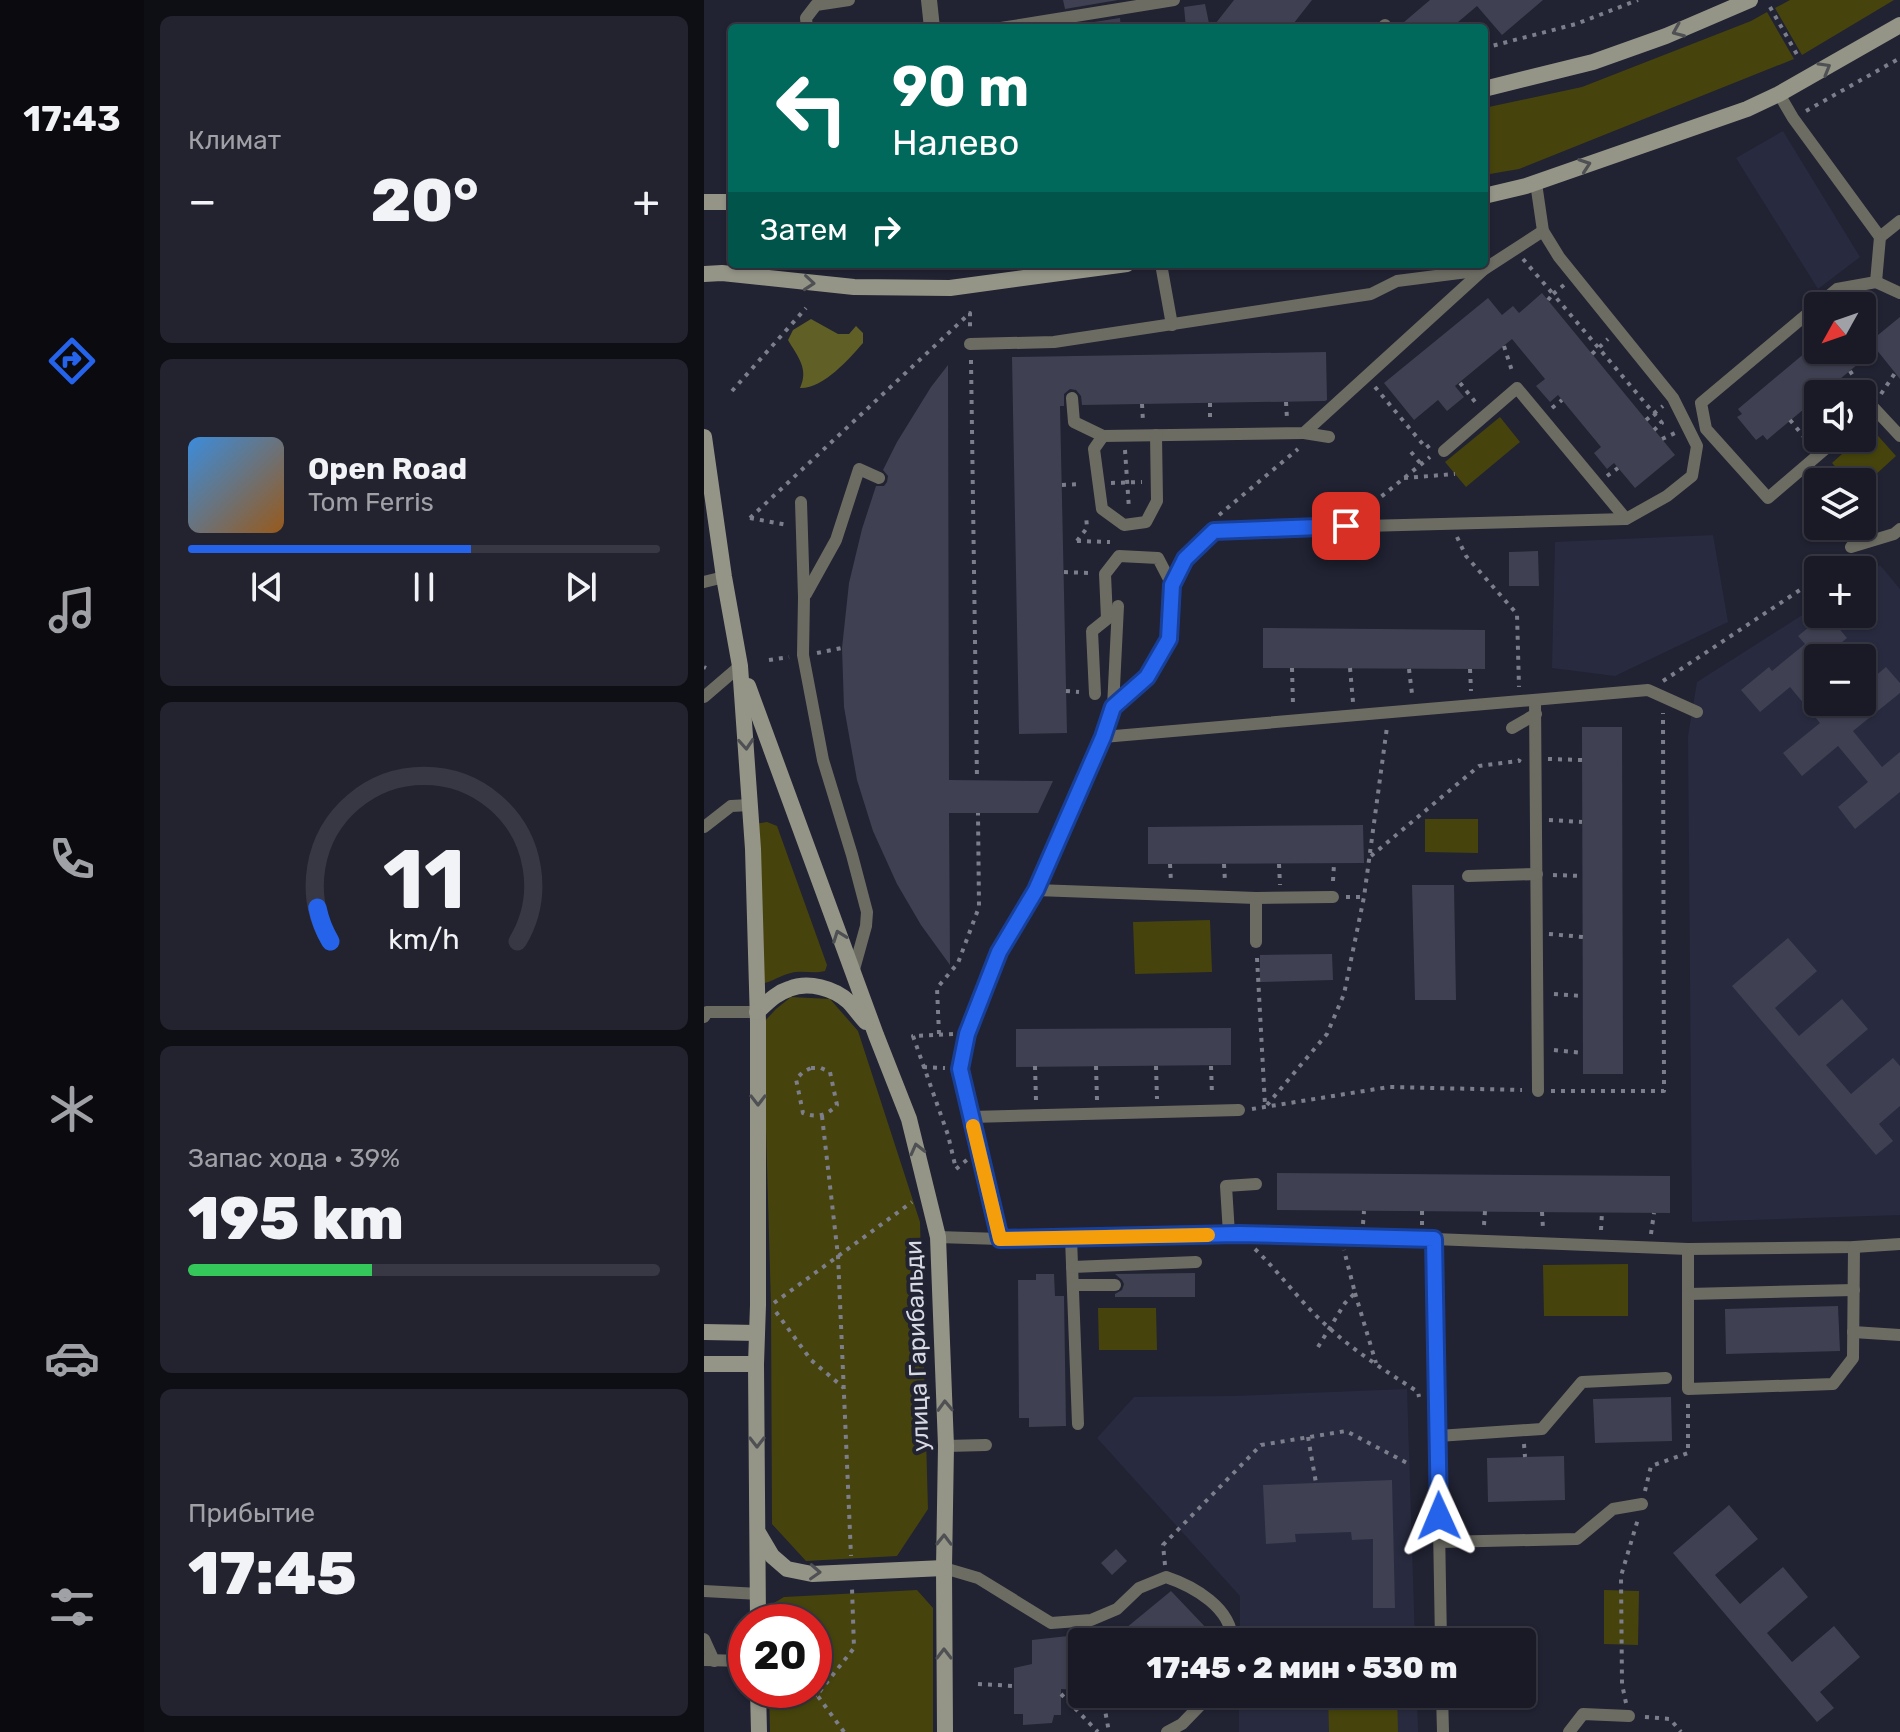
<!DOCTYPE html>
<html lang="ru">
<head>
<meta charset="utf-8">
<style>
	body { margin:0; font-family:Rubik,sans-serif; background:#22232e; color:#f1f3f6; height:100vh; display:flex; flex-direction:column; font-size:30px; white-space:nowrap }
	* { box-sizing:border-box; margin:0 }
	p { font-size:26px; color:#9fa1a7 }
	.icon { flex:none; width:44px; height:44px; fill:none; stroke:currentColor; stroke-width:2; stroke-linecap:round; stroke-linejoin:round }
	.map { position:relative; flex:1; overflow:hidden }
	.side { display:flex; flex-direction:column; gap:16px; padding:16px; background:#0e0e15; width:560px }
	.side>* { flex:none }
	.hud { position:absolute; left:24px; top:24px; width:760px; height:244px; border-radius:8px; box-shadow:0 2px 6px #0004,0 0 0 2px #373843; background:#00695c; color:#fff; overflow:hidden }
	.needle { width:52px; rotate:230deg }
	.tools { position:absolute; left:1100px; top:292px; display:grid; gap:16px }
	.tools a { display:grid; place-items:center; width:72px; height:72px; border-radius:8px; background:#191a26; box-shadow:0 2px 6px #0004,0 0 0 2px #373843; font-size:40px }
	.speed { position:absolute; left:24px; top:1604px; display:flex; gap:16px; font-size:40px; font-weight:700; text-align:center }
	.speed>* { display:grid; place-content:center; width:104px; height:104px; border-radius:50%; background:#191a26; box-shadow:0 2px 6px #0004,0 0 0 2px #373843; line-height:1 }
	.speed .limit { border:12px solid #d22; background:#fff; color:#111 }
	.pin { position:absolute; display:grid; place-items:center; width:68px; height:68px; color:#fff; margin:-34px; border-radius:16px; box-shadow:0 4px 12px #0006 }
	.me { position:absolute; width:88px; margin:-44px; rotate:359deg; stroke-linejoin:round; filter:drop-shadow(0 0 6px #0008) }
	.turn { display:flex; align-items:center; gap:28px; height:168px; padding:0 32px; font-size:36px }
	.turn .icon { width:104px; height:104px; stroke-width:2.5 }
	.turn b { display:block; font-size:56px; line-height:68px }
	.then { display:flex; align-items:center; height:76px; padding:0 32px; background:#0003; gap:16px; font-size:30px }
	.big { font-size:60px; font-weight:800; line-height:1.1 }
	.side .widget { flex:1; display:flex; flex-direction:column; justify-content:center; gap:12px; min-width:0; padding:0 28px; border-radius:12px; background:#22232e }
	.side .dial { align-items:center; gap:0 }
	.dial svg { height:208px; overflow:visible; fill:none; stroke:#373843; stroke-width:7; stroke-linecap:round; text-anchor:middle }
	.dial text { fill:#f1f3f6; stroke:none }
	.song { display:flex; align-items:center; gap:24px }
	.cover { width:96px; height:96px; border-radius:12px; background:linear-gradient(135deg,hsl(210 70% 55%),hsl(30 70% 35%)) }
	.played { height:8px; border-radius:4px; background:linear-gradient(90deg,#2563eb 60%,#373843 60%) }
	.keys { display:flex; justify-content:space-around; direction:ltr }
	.heat { display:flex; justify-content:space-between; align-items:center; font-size:44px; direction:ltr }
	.charge { height:12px; border-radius:6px; background:linear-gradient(90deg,#34c759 39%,#373843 0) }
	.trip { position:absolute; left:364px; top:1628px; width:468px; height:80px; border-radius:8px; background:#191a26; box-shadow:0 2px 6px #0004,0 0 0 2px #373843; font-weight:800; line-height:80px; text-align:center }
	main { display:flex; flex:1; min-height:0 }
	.tabs { display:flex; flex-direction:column; width:144px; justify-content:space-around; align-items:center; background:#0a0a0f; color:#9fa1a7 }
	.tabs .icon { width:56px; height:56px }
	.tabs .selected { color:#2563eb }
	.tabs b { font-size:36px; color:#f1f3f6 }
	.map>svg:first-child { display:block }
	.built { fill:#282a3f; fill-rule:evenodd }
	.green { fill:#46440c }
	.forest { fill:#605f26 }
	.building { fill:#3f4051 }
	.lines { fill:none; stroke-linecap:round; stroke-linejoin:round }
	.path { stroke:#7d7e8b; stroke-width:4; stroke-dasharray:4 6; stroke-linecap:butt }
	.lane { stroke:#6c6c63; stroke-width:12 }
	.street { stroke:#6c6c63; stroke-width:16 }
	.secondary { stroke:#949587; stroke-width:16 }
	.oneway { stroke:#4f5054 }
	.route-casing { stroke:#184099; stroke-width:20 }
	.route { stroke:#2563eb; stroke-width:14 }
	.slow { stroke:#f59e0b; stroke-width:14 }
	.labels { text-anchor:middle; stroke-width:8; stroke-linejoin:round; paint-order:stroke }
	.street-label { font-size:24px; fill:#d7d9e3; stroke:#212232 }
</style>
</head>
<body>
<main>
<nav class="tabs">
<b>17:43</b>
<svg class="icon selected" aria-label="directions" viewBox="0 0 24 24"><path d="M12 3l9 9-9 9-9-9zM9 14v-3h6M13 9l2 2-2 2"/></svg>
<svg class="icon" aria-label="music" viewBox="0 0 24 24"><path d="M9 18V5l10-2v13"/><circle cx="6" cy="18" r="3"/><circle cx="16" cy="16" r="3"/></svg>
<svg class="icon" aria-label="phone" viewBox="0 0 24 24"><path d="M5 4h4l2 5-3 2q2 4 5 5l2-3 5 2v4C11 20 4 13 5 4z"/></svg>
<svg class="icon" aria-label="climate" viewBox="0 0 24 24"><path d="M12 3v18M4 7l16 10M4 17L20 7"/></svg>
<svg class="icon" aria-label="car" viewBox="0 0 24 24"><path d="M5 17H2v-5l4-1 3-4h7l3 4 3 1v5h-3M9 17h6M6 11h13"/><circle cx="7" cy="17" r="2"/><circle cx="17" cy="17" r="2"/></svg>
<svg class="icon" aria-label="filters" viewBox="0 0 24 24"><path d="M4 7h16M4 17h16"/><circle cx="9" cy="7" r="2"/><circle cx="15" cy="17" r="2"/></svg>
</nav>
<section class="side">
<div class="widget"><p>Климат</p>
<div class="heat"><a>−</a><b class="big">20°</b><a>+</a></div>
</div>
<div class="widget">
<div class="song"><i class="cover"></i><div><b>Open Road</b><p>Tom Ferris</p></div></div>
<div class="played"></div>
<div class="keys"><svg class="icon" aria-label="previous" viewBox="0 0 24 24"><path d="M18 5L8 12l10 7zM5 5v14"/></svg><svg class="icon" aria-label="pause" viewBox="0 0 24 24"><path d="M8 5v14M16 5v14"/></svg><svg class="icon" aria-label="next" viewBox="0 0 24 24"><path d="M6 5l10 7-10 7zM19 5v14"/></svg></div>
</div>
<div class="widget dial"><svg viewBox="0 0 100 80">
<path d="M14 69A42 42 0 1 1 86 69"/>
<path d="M14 69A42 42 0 0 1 9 56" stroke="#2563eb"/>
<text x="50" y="56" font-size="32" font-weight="700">11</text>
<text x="50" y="72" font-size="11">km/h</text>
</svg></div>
<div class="widget"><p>Запас хода · 39%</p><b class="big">195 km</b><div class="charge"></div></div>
<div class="widget"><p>Прибытие</p><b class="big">17:45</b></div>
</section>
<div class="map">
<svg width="1196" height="1732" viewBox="0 0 1196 1732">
	<rect width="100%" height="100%" fill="#212232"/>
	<g class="built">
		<path d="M1079,131L1156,257L1114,289L1032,158Z"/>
		<path d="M1009,535L1024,622L911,676L848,668L851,542Z"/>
		<path d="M1176,565L1196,589V1215L988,1222L984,736L993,682L1114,605V614H1158V577ZM1114,658H1158V702H1114Z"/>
		<path d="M703,1389L711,1642H536V1596L393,1438L430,1397L530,1396Z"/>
		<path d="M535,1694H713L714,1732H535Z"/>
	</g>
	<g class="green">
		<path d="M1086,0H1190L1098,55L1071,8Z"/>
		<path d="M1063,12L1090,59L815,169L780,175V108L878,87L1047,21Z"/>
		<path d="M796,417L816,442L762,487L741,462Z"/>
		<path d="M1167,428L1192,456L1158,487V482H1145L1128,463Z"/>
		<path d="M721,819H774V853L721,852Z"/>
		<path d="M63,822L73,826L123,965L121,971C109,974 98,970 87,973C76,975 67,983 55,984L51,824Z"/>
		<path d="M506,920L508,972L431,974L429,922Z"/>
		<path d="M87,997L126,999L154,1031L216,1222L224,1509L193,1556L102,1561L68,1524L67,1306L59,1023L72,1009Z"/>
		<path d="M924,1264V1316H840L839,1265Z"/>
		<path d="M394,1308H452L453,1350H395Z"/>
		<path d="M213,1590L229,1608V1732H66L65,1690H110V1622H65V1606L80,1597Z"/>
		<path d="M900,1590L935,1591L934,1645L900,1644Z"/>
		<path d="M624,1694H693L694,1732H625Z"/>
	</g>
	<path class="forest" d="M107,319L134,334H145L152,326L159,333V343C145,359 119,389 96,388C105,369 94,357 84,340L89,330Z"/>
	<g class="building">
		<path d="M359,0H414L361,9Z"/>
		<path d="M530,0H608L586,28H508Z"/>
		<path d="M726,0H839L798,35L773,6L747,28H693Z"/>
		<path d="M501,4L506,28H482L480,7Z"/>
		<path d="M416,18L417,28H364V26Z"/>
		<path d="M838,293L971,455L931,488L910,463L903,469L890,453L897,447L854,395L846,402L832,386L841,379L808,339L751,386L760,397L743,411L734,400L710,420L680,383L784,298L798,315L809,306L815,313Z"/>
		<path d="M1158,315L1174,335L1196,317V379L1172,349L1118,394H1114L1112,399L1063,440L1059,435L1052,440L1033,417L1038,414L1034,409L1114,342V350H1158Z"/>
		<path d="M622,352L623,400L621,401L378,405L377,396L372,390L366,389L360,394V406H356L363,733L315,734L308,357Z"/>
		<path d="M244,365L245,780L349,781L334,813H245L246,965L217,925L193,884L169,831L153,780L140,707L138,648L145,583L158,529L172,486H180L183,482L184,476L179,470L193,442L227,387Z"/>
		<path d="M834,551L835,586H805V552Z"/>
		<path d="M1121,614H1123L1143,638L1119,658H1114V662L1103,671L1114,684V702H1129L1137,712L1148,702H1158V687L1182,667L1196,683V693L1149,731L1178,767L1196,752V792L1151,829L1134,807L1164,782L1134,746L1098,776L1079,753L1116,723L1086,687L1056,712L1037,690L1065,667L1068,671L1101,644L1094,636Z"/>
		<path d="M559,628L781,630V669L559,668Z"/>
		<path d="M878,727H918L919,1074H879Z"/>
		<path d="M659,825L660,863L444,864V827Z"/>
		<path d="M708,885H750L752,1000H711Z"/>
		<path d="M1084,938L1113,971L1071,1008L1095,1036L1138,999L1164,1029L1122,1065L1147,1094L1189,1058L1196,1066V1106L1175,1124L1189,1141L1172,1155L1028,986Z"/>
		<path d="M628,954L629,980L556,982V955Z"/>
		<path d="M527,1028V1065L312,1067V1029Z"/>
		<path d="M573,1173L966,1176V1213L573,1210Z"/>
		<path d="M491,1273V1297H411V1294L418,1290L420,1284L418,1280L411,1274Z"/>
		<path d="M332,1274H350L351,1296H360L362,1426L325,1427V1418H315L314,1280H332Z"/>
		<path d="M1134,1306L1136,1351L1022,1354L1021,1309Z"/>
		<path d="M967,1397L968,1441L891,1443L889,1399Z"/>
		<path d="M860,1456L861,1500L784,1502L783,1458Z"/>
		<path d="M688,1480L691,1608H669V1539L648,1540L647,1532L591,1534L592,1542L562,1544L559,1485Z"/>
		<path d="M1025,1505L1054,1539L1011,1575L1036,1604L1079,1567L1104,1597L1063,1633L1088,1662L1130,1626L1156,1657L1116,1692L1130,1708L1113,1722L969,1553Z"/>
		<path d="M412,1549L423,1561L408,1575L397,1563Z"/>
		<path d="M467,1591L506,1632L495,1642H405Z"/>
		<path d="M373,1635V1637H378V1690L357,1689V1715H350L348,1723L319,1725V1714H310V1668L328,1664V1640Z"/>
	</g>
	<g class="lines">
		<g class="path">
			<path d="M1066,7L1095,58"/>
			<path d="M780,48L872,24L934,0"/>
			<path d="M1102,111L1196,58"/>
			<path d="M819,259L849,294L844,300"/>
			<path d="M523,264L524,272"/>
			<path d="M860,285L849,294L958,423L950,430"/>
			<path d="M800,346L809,374"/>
			<path d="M888,354L904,339"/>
			<path d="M267,360L273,780"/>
			<path d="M1146,371L1162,396"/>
			<path d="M756,383L772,403"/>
			<path d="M671,387L722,448L726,445"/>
			<path d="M28,391L102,308"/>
			<path d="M1177,394L1191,373"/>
			<path d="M582,402L583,419"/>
			<path d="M506,403V421"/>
			<path d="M438,404L439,422"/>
			<path d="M848,408L858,400"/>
			<path d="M942,420L959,406"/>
			<path d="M1086,420L1105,443"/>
			<path d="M958,439L971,433"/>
			<path d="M421,450L425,509"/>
			<path d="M707,452L717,464"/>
			<path d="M903,476L914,468"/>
			<path d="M700,478L751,474"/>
			<path d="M407,483L438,482"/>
			<path d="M358,485L378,484"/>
			<path d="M662,509L726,457"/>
			<path d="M515,515L594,449"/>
			<path d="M46,518L266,313V331"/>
			<path d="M46,518L83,525"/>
			<path d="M753,537L762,556L813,614L815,687"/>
			<path d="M373,541L383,528L382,515"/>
			<path d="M373,541L406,542"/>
			<path d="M1127,570L1141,560"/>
			<path d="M360,572L385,573"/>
			<path d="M113,653L138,648"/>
			<path d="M65,660L85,657"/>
			<path d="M0,667L2,668"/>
			<path d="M588,668L589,705"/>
			<path d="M646,668L649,702"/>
			<path d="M705,669L708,694"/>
			<path d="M766,669L767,691"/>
			<path d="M959,681L1114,578"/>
			<path d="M362,691L375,692"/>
			<path d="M844,759L878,760"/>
			<path d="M845,820L878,822"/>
			<path d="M667,856L775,766L815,761L816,759"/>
			<path d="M466,864L467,882"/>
			<path d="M520,864L521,882"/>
			<path d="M575,864L576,885"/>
			<path d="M849,875L878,876"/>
			<path d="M629,881L630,864"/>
			<path d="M642,897H660"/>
			<path d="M845,934L879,937"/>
			<path d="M553,958L561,1105"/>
			<path d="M850,994L879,996"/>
			<path d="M235,1034L233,988L254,963L275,907L274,813"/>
			<path d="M249,1034L209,1036L244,1135L252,1169L264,1159"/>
			<path d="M850,1050L879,1053"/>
			<path d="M331,1066L332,1100"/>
			<path d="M392,1066L393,1100"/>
			<path d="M452,1066L453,1099"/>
			<path d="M507,1066L508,1095"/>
			<path d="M219,1067L241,1068"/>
			<path d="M107,1068H117L126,1072L133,1105C122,1116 113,1118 99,1113L92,1079L99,1072Z"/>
			<path d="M847,1091H960L959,713"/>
			<path d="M563,1105L623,1034L640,994L660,897L683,727"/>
			<path d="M548,1109L685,1087L818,1090"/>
			<path d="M118,1116L134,1256L147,1556"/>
			<path d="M838,1212L839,1229"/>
			<path d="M659,1224L660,1211"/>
			<path d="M718,1225V1211"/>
			<path d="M780,1225L781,1211"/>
			<path d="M897,1230L898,1212"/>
			<path d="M947,1234L950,1213"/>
			<path d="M551,1249C576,1273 597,1303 623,1326C651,1352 682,1371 714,1392L715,1397"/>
			<path d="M651,1293L672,1363"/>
			<path d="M70,1303L208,1202"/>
			<path d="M72,1312L107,1360L140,1388"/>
			<path d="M614,1347L641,1303L651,1293L640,1250"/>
			<path d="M604,1437L612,1483"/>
			<path d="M820,1444L821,1457"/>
			<path d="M941,1491L947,1466L984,1453V1403"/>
			<path d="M461,1565L459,1545L557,1445L642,1431L705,1464"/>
			<path d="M274,1684L310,1686"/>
			<path d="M72,1691L113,1695"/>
			<path d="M357,1694L394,1732"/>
			<path d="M398,1694L405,1732"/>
			<path d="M922,1703L918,1684L917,1576L934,1519"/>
			<path d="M941,1717L966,1719L977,1732"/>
			<path d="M140,1732L113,1695L150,1648L148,1588"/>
		</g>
		<g class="lane">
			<path d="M103,28L102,18L112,5L145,0"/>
			<path d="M297,28L470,0"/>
			<path d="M678,28L681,25"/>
			<path d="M1075,94L1089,118L1176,237L1196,221"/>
			<path d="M457,264L468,325"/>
			<path d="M1172,282L1176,237"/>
			<path d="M266,344L350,342L667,294L693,281L779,270"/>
			<path d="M368,398L370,422L399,436L600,433L779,270L839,231"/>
			<path d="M1158,417L1169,407L1196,436"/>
			<path d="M600,433L625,437"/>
			<path d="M399,436L390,449L398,509L420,525L442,522L453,501L452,435"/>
			<path d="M1134,438L1064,498L1002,429L997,403L1133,289L1172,282L1196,293"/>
			<path d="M740,451L813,388L922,519"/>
			<path d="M97,502L100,597L99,655L119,760L148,855L163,912L162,926L149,973"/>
			<path d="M1147,547L1190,534L1196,529"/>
			<path d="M0,582L20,577"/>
			<path d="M102,594L132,540L155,469L175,478"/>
			<path d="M391,694L388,631L403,619L401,574L415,556L454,558L468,585"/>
			<path d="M0,697L36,666"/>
			<path d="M831,700L834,1091"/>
			<path d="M409,707L414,606"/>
			<path d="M808,728L832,714"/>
			<path d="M399,737L944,690L993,712"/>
			<path d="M0,827L27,806L46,805"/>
			<path d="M764,876L833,874"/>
			<path d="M332,890L552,898L629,897"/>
			<path d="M552,942V898"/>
			<path d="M0,1017L3,1012H53"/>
			<path d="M267,1117L535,1110"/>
			<path d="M525,1234L522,1186L552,1184"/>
			<path d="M234,1237L296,1239L535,1234L730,1239L737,1642"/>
			<path d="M367,1238L374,1424"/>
			<path d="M296,1239L256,1069L263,1034L295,952L332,890L399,737L409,707L443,677L465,639L468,585L481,559L510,531L547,529L922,519L963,496L988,476L993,446L969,398L855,257L839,231L832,183"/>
			<path d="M730,1239L984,1249L1150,1247L1196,1244"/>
			<path d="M984,1249V1389L1129,1384L1149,1358L1150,1247"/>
			<path d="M368,1267L492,1262"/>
			<path d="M369,1285H411"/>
			<path d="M984,1294L1150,1290"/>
			<path d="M1149,1332L1196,1335"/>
			<path d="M734,1436L838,1429L878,1382L962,1378"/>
			<path d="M242,1446L282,1445"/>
			<path d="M736,1542L873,1539L909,1509L938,1504"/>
			<path d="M240,1568L274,1578L347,1623L387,1620L413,1609L435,1588L462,1577C489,1586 529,1608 528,1642"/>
			<path d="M0,1591L55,1594"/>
			<path d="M0,1639L10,1661"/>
			<path d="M0,1660L42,1661"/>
			<path d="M738,1694L739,1732"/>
			<path d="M463,1732L478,1724L507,1694"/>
			<path d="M865,1732L879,1714L925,1716"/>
		</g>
		<path class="street" d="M225,0L228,28"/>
		<g class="secondary">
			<path d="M780,89L889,62L962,36L1046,0"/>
			<path d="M780,196L822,186L1043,109L1075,94L1196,25"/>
			<path d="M0,202H28"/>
			<path d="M0,274L18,273L150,287L246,288L423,264"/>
			<path d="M0,437L20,577L36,666L49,849L54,1022V1305L52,1364L54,1622"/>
			<path d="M44,686L172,1035L205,1119L234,1237L242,1446L240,1568L241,1732"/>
			<path d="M53,1012C63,1003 72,993 85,989C104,981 130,988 145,1002C151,1008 156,1016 162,1022"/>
			<path d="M0,1332L53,1333"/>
			<path d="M0,1364H52"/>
			<path d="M55,1534L68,1556L83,1569L108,1574L240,1568"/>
			<path d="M54,1690L55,1732"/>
		</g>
	</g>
	<defs><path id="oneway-chevron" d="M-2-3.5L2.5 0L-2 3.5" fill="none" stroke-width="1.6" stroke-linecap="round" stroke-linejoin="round" transform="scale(2)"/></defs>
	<g class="oneway">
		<use href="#oneway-chevron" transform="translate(974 31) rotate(157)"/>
		<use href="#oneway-chevron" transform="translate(1121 68) rotate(-30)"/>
		<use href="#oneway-chevron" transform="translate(881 165) rotate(-19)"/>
		<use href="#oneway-chevron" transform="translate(105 283) rotate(5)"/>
		<use href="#oneway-chevron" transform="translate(42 744) rotate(86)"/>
		<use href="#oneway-chevron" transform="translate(135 936) rotate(-110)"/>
		<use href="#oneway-chevron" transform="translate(54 1100) rotate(90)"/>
		<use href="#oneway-chevron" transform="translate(213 1149) rotate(-104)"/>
		<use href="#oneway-chevron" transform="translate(241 1406) rotate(-92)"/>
		<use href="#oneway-chevron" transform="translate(53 1442) rotate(90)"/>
		<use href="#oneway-chevron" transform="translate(240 1540) rotate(-89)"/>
		<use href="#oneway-chevron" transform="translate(111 1572) rotate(3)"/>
		<use href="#oneway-chevron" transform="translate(240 1654) rotate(-90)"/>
	</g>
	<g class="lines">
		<g class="route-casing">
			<path id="route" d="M642,526L510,531L481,559L468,585L465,639L443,677L409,707L399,737L332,890L295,952L263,1034L256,1069L296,1239L535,1234L730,1239L735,1516"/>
		</g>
		<use href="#route" class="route"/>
		<path class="slow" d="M269,1126L296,1239L504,1235"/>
	</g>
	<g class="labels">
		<g class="street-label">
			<text transform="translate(213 1346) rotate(-92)" y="8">улица Гарибальди</text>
		</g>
	</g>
</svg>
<div class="tools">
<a><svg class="needle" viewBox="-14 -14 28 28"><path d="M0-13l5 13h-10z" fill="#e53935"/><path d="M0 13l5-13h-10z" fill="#9fa1a7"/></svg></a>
<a><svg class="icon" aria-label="sound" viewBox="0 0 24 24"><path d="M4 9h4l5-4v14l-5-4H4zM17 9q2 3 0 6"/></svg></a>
<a><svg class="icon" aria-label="layers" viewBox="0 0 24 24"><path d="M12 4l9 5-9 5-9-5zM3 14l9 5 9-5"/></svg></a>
<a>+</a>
<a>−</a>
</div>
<div class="speed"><div class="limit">20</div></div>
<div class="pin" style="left:642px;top:526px;background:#d93025"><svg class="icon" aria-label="arrive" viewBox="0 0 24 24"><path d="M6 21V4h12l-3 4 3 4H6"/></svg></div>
<svg class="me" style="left:735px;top:1516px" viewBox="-20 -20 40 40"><path d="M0-17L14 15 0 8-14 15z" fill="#2563eb" stroke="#fff" stroke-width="4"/></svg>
<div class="trip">17:45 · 2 мин · 530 m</div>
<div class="hud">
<div class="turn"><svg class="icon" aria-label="left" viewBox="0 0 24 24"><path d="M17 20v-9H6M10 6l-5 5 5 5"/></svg><div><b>90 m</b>Налево</div></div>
<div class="then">Затем<svg class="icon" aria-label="right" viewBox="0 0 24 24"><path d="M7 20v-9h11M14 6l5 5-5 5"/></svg></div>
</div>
</div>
</main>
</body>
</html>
